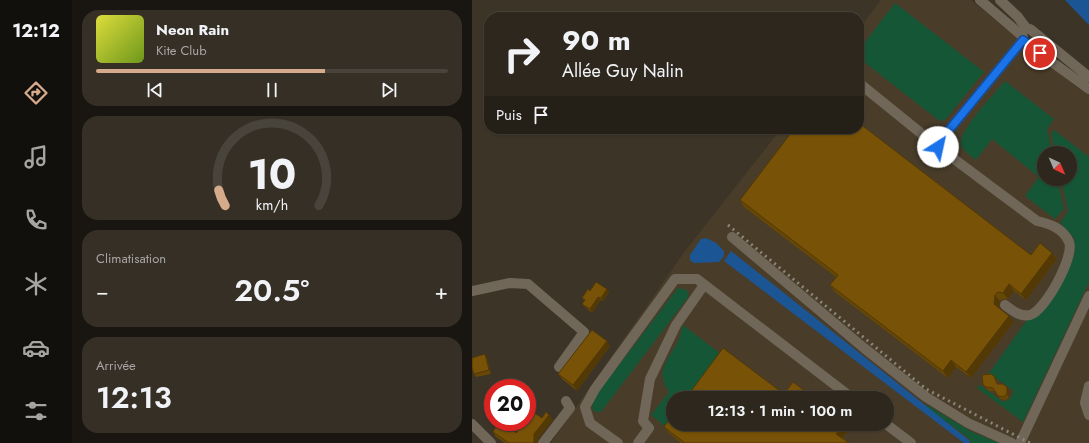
<!DOCTYPE html>
<html lang="fr">
<head>
<meta charset="utf-8">
<style>
	body { margin:0; font-family:Jost,sans-serif; background:#352f26; color:#f1f3f6; height:100vh; display:flex; flex-direction:column; font-size:15px; white-space:nowrap }
	* { box-sizing:border-box; margin:0 }
	p { font-size:13px; color:#a7a5a4 }
	.icon { flex:none; width:22px; height:22px; fill:none; stroke:currentColor; stroke-width:2; stroke-linecap:round; stroke-linejoin:round }
	.map { position:relative; flex:1; overflow:hidden }
	.sheet { display:flex; flex-direction:column; gap:10px; padding:10px; background:#191510; width:400px }
	.sheet>* { flex:none }
	.top-card { position:absolute; left:12px; top:12px; width:380px; height:122px; border-radius:16px; box-shadow:0 1px 3px #0004,0 0 0 1px #48443b; background:#2d271d; color:#f1f3f6; overflow:hidden }
	.needle { width:26px; rotate:136deg }
	.tools { position:absolute; left:565px; top:146px; display:grid; gap:8px }
	.tools a { display:grid; place-items:center; width:40px; height:40px; border-radius:50%; background:#2d271d; box-shadow:0 1px 3px #0004,0 0 0 1px #48443b; font-size:20px }
	.speed { position:absolute; left:12px; top:379px; display:flex; gap:8px; font-size:20px; font-weight:700; text-align:center }
	.speed>* { display:grid; place-content:center; width:52px; height:52px; border-radius:50%; background:#2d271d; box-shadow:0 1px 3px #0004,0 0 0 1px #48443b; line-height:1 }
	.speed .limit { border:6px solid #d22; background:#fff; color:#111 }
	.pin { position:absolute; display:grid; place-items:center; width:34px; height:34px; color:#fff; margin:-17px; border:2px solid #fff; border-radius:50%; box-shadow:0 1px 4px #0007 }
	.me { position:absolute; width:44px; margin:-22px; rotate:35deg; stroke-linejoin:round; filter:drop-shadow(0 0 3px #0008) }
	.turn { display:flex; align-items:center; gap:14px; height:84px; padding:0 12px; font-size:18px }
	.turn .icon { width:52px; height:52px; stroke-width:2.5 }
	.turn b { display:block; font-size:28px; line-height:34px }
	.then { display:flex; align-items:center; height:38px; padding:0 12px; background:#0003; gap:8px; font-size:15px }
	.big { font-size:30px; font-weight:600; line-height:1.1 }
	.sheet .tile { flex:1; display:flex; flex-direction:column; justify-content:center; gap:6px; min-width:0; padding:0 14px; border-radius:16px; background:#352f26 }
	.sheet .dial { align-items:center; gap:0 }
	.dial svg { height:104px; overflow:visible; fill:none; stroke:#48443b; stroke-width:7; stroke-linecap:round; text-anchor:middle }
	.dial text { fill:#f1f3f6; stroke:none }
	.song { display:flex; align-items:center; gap:12px }
	.cover { width:48px; height:48px; border-radius:6px; background:linear-gradient(135deg,hsl(60 70% 55%),hsl(80 70% 35%)) }
	.played { height:4px; border-radius:2px; background:linear-gradient(90deg,#d6ab8b 65%,#48443b 65%) }
	.keys { display:flex; justify-content:space-around; direction:ltr }
	.heat { display:flex; justify-content:space-between; align-items:center; font-size:22px; direction:ltr }
	.trip { position:absolute; left:194px; top:391px; width:228px; height:40px; border-radius:20px; background:#2d271d; box-shadow:0 1px 3px #0004,0 0 0 1px #48443b; font-weight:600; line-height:40px; text-align:center }
	main { display:flex; flex:1; min-height:0 }
	.dock { display:flex; flex-direction:column; width:72px; justify-content:space-around; align-items:center; background:#12100c; color:#a7a5a4 }
	.dock .icon { width:28px; height:28px }
	.dock .selected { color:#d6ab8b }
	.dock b { font-size:18px; color:#f1f3f6 }
	.map>svg:first-child { display:block }
	.built { fill:#493d2a; fill-rule:evenodd }
	.green { fill:#155636 }
	.water { fill:#1c5594 }
	.lines { fill:none; stroke-linecap:round; stroke-linejoin:round }
	.minor { stroke:#706759; stroke-width:10 }
	.rail { stroke:#8b857a; stroke-width:3; stroke-dasharray:2 4; stroke-linecap:butt }
	.wall { fill:#664706 }
	.shaded-wall { fill:#533905 }
	.building { fill:#775207; stroke:#533905 }
	.route-casing { stroke:#114b97; stroke-width:10 }
	.route { stroke:#1a73e8; stroke-width:7 }
</style>
</head>
<body>
<main>
<nav class="dock">
<b>12:12</b>
<svg class="icon selected" aria-label="directions" viewBox="0 0 24 24"><path d="M12 3l9 9-9 9-9-9zM9 14v-3h6M13 9l2 2-2 2"/></svg>
<svg class="icon" aria-label="music" viewBox="0 0 24 24"><path d="M9 18V5l10-2v13"/><circle cx="6" cy="18" r="3"/><circle cx="16" cy="16" r="3"/></svg>
<svg class="icon" aria-label="phone" viewBox="0 0 24 24"><path d="M5 4h4l2 5-3 2q2 4 5 5l2-3 5 2v4C11 20 4 13 5 4z"/></svg>
<svg class="icon" aria-label="climate" viewBox="0 0 24 24"><path d="M12 3v18M4 7l16 10M4 17L20 7"/></svg>
<svg class="icon" aria-label="car" viewBox="0 0 24 24"><path d="M5 17H2v-5l4-1 3-4h7l3 4 3 1v5h-3M9 17h6M6 11h13"/><circle cx="7" cy="17" r="2"/><circle cx="17" cy="17" r="2"/></svg>
<svg class="icon" aria-label="filters" viewBox="0 0 24 24"><path d="M4 7h16M4 17h16"/><circle cx="9" cy="7" r="2"/><circle cx="15" cy="17" r="2"/></svg>
</nav>
<section class="sheet">
<div class="tile">
<div class="song"><i class="cover"></i><div><b>Neon Rain</b><p>Kite Club</p></div></div>
<div class="played"></div>
<div class="keys"><svg class="icon" aria-label="previous" viewBox="0 0 24 24"><path d="M18 5L8 12l10 7zM5 5v14"/></svg><svg class="icon" aria-label="pause" viewBox="0 0 24 24"><path d="M8 5v14M16 5v14"/></svg><svg class="icon" aria-label="next" viewBox="0 0 24 24"><path d="M6 5l10 7-10 7zM19 5v14"/></svg></div>
</div>
<div class="tile dial"><svg viewBox="0 0 100 80">
<path d="M14 69A42 42 0 1 1 86 69"/>
<path d="M14 69A42 42 0 0 1 9 57" stroke="#d6ab8b"/>
<text x="50" y="56" font-size="32" font-weight="700">10</text>
<text x="50" y="72" font-size="11">km/h</text>
</svg></div>
<div class="tile"><p>Climatisation</p>
<div class="heat"><a>−</a><b class="big">20.5°</b><a>+</a></div>
</div>
<div class="tile"><p>Arrivée</p><b class="big">12:13</b></div>
</section>
<div class="map">
<svg width="617" height="443" viewBox="0 0 617 443">
	<rect width="100%" height="100%" fill="#3c3427"/>
	<path class="built" d="M409,0H499L602,85L617,94V443H79L213,251L309,129H387V29ZM572,153H598V179H572ZM201,398H415V424H201Z"/>
	<g class="green">
		<path d="M423,3L512,72L474,119L469,121L465,119L387,58V50Z"/>
		<path d="M533,81L582,119L575,129L580,153H572V179H585L592,209L583,219L553,196L567,177L520,139L504,160C499,156 491,151 489,145C485,132 524,92 533,81Z"/>
		<path d="M582,130L617,157V282L551,422L505,388L508,385L531,402L538,399L542,391L517,373L555,320L595,272L601,259L603,249L602,238L588,223L596,211L589,179H598V153H583L579,134Z"/>
		<path d="M206,288L215,290L217,296L129,412H124L120,409L121,399Z"/>
		<path d="M211,325L254,358L223,398H201V424L199,431L179,415L197,392C183,371 195,362 205,343C208,338 209,331 211,325Z"/>
		<path d="M455,405L500,432L527,443H498V439L454,407Z"/>
	</g>
	<g class="water">
		<path d="M593,0H617V25L616,24Z"/>
		<path d="M234,238L244,243L252,251V256L247,262L222,263L218,260V255L229,239Z"/>
		<path d="M259,251L497,440L498,443H492L252,261Z"/>
	</g>
	<g class="lines">
		<g class="minor">
			<path d="M508,0L549,35"/>
			<path d="M528,0L546,17L554,28"/>
			<path d="M617,77L558,29L554,28L550,31L551,40L555,44L617,89"/>
			<path d="M387,83L466,147"/>
			<path d="M260,237L392,348L454,397L496,423L540,443"/>
			<path d="M0,291L38,283L56,284L112,332L87,367"/>
			<path d="M533,305C541,311 548,317 558,315C573,311 603,256 597,242C591,228 578,224 565,221L466,147L477,130L551,40"/>
			<path d="M617,386L613,403L617,415"/>
			<path d="M0,424L19,443"/>
			<path d="M414,424L439,443"/>
			<path d="M71,443L98,408L94,401"/>
			<path d="M146,443L118,423L113,407L123,389L203,279H225L380,398"/>
			<path d="M166,443L177,428L171,421L178,379L204,325L232,285"/>
			<path d="M548,443L617,296"/>
		</g>
		<path class="rail" d="M256,225L454,389L558,443"/>
	</g>
	<g class="wall">
		<path d="M268,200L559,255L580,253L585,259L554,300L542,291L536,299H531L528,301L527,308L542,322L499,378L484,367L476,378L363,292L358,285L364,277L272,207Z"/>
		<path d="M135,289L137,292L131,301L129,300L120,313L113,307L110,304L113,301L110,298L118,291Z"/>
		<path d="M138,346L105,391L90,379L86,374Z"/>
		<path d="M0,358H15L19,374L4,377L2,374L1,371H0Z"/>
		<path d="M522,376L526,384L537,390V398L533,400L528,399L523,391H517L511,385Z"/>
		<path d="M77,415L81,420L66,439V443H33L24,437L21,432L44,433L70,418Z"/>
		<path d="M201,424H375L378,428L371,438L377,443H209L197,433L192,427Z"/>
	</g>
	<g class="shaded-wall">
		<path d="M580,253L585,259L554,300L549,294Z"/>
		<path d="M537,284L542,291L536,299L531,293Z"/>
		<path d="M135,289L137,292L131,301L129,298Z"/>
		<path d="M523,295L528,301L527,311L522,304Z"/>
		<path d="M126,297L129,300L120,313L118,309Z"/>
		<path d="M537,316L542,322L499,378L494,372Z"/>
		<path d="M135,341L138,346L105,391L101,385Z"/>
		<path d="M13,354L15,358L19,374L17,370Z"/>
		<path d="M479,360L484,367L476,378L471,371Z"/>
		<path d="M535,387L537,390V398L535,394Z"/>
		<path d="M77,415L81,420L66,439V443H62V434Z"/>
		<path d="M372,424H375L378,428L369,440L364,434Z"/>
	</g>
	<g class="building">
		<path d="M387,123L559,255L568,243L580,253L549,294L537,284L531,293L526,292L523,295L522,304L537,316L494,372L479,360L471,371L358,285L366,275L268,200L322,129H387Z"/>
		<path d="M124,282L135,289L129,298L126,297L118,309L110,304L113,300L110,298L116,289L118,291Z"/>
		<path d="M120,330L135,341L101,385L86,374Z"/>
		<path d="M251,348L312,394L321,382L342,398H214Z"/>
		<path d="M13,354L17,370L2,374L0,367V358Z"/>
		<path d="M519,374L522,376L525,384H531L535,387V394L531,397L526,396L521,388L514,387L511,385L510,375Z"/>
		<path d="M59,411L70,418L74,412L77,415L62,434V443H37L21,432L27,422H28L44,433L52,422H55V417Z"/>
		<path d="M201,415V424H372L364,434L377,443H213L192,427Z"/>
	</g>
	<g class="lines">
		<g class="route-casing">
			<path id="route" d="M466,147L477,130L551,40L568,53"/>
		</g>
		<use href="#route" class="route"/>
	</g>
</svg>
<div class="tools">
<a><svg class="needle" viewBox="-14 -14 28 28"><path d="M0-13l5 13h-10z" fill="#e53935"/><path d="M0 13l5-13h-10z" fill="#a7a5a4"/></svg></a>
</div>
<div class="speed"><div class="limit">20</div></div>
<div class="pin" style="left:568px;top:53px;background:#d93025"><svg class="icon" aria-label="arrive" viewBox="0 0 24 24"><path d="M6 21V4h12l-3 4 3 4H6"/></svg></div>
<svg class="me" style="left:466px;top:147px" viewBox="-20 -20 40 40"><circle r="19" fill="#fff"/><path d="M0-13L10 11 0 6-10 11z" fill="#1a73e8"/></svg>
<div class="trip">12:13 · 1 min · 100 m</div>
<div class="top-card">
<div class="turn"><svg class="icon" aria-label="right" viewBox="0 0 24 24"><path d="M7 20v-9h11M14 6l5 5-5 5"/></svg><div><b>90 m</b>Allée Guy Nalin</div></div>
<div class="then">Puis<svg class="icon" aria-label="arrive" viewBox="0 0 24 24"><path d="M6 21V4h12l-3 4 3 4H6"/></svg></div>
</div>
</div>
</main>
</body>
</html>
